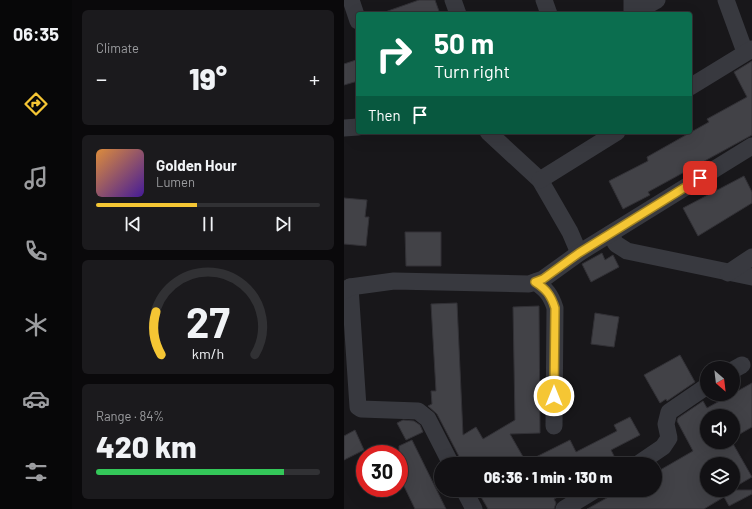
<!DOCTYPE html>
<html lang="en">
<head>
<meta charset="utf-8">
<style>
	body { margin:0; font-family:Barlow,sans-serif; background:#1b1a1d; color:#f1f3f6; height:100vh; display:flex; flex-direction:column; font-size:15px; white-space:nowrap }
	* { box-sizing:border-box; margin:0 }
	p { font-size:13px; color:#9c9da0 }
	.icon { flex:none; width:22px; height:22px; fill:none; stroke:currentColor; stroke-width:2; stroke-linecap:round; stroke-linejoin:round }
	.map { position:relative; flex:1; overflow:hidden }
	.details { display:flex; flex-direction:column; gap:10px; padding:10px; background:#0a090b; width:272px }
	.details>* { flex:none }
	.hud { position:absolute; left:12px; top:12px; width:336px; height:122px; border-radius:4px; box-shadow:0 4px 16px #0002,0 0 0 1px #313134; background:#0b6e4f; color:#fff; overflow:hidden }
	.needle { width:26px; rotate:152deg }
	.tools { position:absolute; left:356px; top:361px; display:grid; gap:8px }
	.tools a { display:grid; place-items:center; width:40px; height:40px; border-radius:50%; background:#121114; box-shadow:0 4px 16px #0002,0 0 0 1px #313134; font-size:20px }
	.speed { position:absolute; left:12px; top:445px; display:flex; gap:8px; font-size:20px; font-weight:700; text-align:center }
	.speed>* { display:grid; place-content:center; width:52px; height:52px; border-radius:50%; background:#121114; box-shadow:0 4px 16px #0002,0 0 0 1px #313134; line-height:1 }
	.speed .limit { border:6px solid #d22; background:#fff; color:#111 }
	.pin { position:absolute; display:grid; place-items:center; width:34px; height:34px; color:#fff; margin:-17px; border-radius:8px; box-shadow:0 2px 6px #0006 }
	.me { position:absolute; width:44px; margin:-22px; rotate:0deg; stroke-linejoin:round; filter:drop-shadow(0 0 3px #0008) }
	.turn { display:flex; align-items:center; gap:14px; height:84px; padding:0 12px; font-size:18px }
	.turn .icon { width:52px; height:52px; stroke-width:2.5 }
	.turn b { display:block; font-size:28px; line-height:34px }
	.then { display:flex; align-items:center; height:38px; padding:0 12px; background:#0003; gap:8px; font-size:15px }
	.big { font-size:30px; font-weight:800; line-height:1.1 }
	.details .tile { flex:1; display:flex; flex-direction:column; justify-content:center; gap:6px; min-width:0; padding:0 14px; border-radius:6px; background:#1b1a1d }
	.details .dial { align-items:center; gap:0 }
	.dial svg { height:104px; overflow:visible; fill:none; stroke:#313134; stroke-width:7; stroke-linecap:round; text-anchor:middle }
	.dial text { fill:#f1f3f6; stroke:none }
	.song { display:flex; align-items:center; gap:12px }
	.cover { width:48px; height:48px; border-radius:6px; background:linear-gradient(135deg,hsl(30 70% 55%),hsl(260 70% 35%)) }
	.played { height:4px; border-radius:2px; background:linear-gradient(90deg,#f5c634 45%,#313134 45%) }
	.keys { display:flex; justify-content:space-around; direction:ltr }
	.heat { display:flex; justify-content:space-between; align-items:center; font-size:22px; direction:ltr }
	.charge { height:6px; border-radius:3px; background:linear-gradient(90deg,#34c759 84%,#313134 0) }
	.trip { position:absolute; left:90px; top:457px; width:228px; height:40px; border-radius:20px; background:#121114; box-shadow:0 4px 16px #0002,0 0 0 1px #313134; font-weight:800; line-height:40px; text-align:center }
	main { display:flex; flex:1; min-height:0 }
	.menu { display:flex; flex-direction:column; width:72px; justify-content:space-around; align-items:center; background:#070708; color:#9c9da0 }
	.menu .icon { width:28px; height:28px }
	.menu .selected { color:#f5c634 }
	.menu b { font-size:18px; color:#f1f3f6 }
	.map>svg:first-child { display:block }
	.building { fill:#424247; stroke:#323136 }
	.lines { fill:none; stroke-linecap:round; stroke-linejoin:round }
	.street { stroke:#38393f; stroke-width:17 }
	.route-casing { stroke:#9f8122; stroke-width:10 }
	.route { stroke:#f5c634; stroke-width:7 }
</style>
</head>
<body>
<main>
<nav class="menu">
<b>06:35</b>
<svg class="icon selected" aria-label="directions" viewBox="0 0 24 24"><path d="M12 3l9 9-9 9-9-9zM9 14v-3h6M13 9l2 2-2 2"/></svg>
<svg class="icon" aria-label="music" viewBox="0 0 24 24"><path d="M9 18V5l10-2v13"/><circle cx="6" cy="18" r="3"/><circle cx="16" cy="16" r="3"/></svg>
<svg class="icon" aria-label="phone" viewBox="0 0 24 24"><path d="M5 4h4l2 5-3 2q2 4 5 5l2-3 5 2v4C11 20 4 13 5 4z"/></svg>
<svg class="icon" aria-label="climate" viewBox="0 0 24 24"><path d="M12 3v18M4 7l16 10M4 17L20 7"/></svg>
<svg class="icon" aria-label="car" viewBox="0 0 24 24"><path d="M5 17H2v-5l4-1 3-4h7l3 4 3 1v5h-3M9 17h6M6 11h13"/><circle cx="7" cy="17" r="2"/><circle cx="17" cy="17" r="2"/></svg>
<svg class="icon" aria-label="filters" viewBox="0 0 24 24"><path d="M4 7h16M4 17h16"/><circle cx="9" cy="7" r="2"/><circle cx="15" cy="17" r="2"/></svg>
</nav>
<section class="details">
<div class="tile"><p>Climate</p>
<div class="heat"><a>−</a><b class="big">19°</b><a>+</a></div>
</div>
<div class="tile">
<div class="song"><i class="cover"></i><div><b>Golden Hour</b><p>Lumen</p></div></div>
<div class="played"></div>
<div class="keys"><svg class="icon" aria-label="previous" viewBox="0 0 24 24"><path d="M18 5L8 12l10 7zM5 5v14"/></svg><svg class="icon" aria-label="pause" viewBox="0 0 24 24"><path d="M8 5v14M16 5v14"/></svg><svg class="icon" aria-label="next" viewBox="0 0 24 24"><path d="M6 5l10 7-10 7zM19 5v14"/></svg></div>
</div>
<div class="tile dial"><svg viewBox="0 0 100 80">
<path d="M14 69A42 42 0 1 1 86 69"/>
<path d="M14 69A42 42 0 0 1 10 36" stroke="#f5c634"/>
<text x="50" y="56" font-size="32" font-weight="700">27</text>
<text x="50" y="72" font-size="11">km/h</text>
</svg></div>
<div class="tile"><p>Range · 84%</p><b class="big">420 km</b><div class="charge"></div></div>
</section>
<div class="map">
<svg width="408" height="509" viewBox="0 0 408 509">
	<rect width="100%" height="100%" fill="#18171a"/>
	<g class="building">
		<path d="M75,0H91L96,14H41V12Z"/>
		<path d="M12,60L14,81L0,85V64Z"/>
		<path d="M408,61V135L304,192L306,195L279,209L265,181L304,161L303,157L365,122L363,119L403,97L390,72Z"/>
		<path d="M400,176L408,192V203L354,236L339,208Z"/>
		<path d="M0,198L23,200L21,217H25L22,246L0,244Z"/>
		<path d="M61,232H97V266H62Z"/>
		<path d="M258,253L261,260L269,255L275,267L247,282L238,264Z"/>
		<path d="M113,303L119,435L132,427L139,439L171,420L169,307L195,306L196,433L166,434L182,462L226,440L232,452L273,431L270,425L286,417L296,435L267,450L274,464H119L93,414L84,406L88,404L87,391H92L87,304Z"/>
		<path d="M251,313L275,317L270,347L247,344Z"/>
		<path d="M336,355L351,382L323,401L322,399L316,403L300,375Z"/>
		<path d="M408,383V427L389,438V416H363V442H388L408,477L389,488V464H363V490H408V494L385,506L380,497L360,509H243L277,490H311V473L349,451L333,421L334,418L359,401L363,408Z"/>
		<path d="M59,420L70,421L76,425L79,432L62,440L53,423Z"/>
		<path d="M11,430L20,450L0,460V436Z"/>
		<path d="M68,440L102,509H71L55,476V446Z"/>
		<path d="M133,490H227L210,499L212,503L210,509H144Z"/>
	</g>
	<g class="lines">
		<g class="street">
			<path d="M7,0L14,21"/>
			<path d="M109,0L114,14"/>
			<path d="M200,0L205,14"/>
			<path d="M288,0V14L313,0"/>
			<path d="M382,0L401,52"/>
			<path d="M346,87L408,49"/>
			<path d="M0,128L14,127"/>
			<path d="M144,132L196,180L226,232L235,253"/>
			<path d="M196,180L273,132"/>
			<path d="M266,234L272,244L283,251L408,277"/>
			<path d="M384,273L408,257"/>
			<path d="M191,282C202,289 207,295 211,308L210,426"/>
			<path d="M6,287L14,407L17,409L74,411L84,419L107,464"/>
			<path d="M0,291L6,287L50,281L185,284L199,279L235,253L408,146"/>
			<path d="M389,370L398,365"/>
			<path d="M294,464L319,447L325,438L322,424L325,412L363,386"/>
			<path d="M120,490L130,509"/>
			<path d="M220,509L251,490"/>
		</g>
	</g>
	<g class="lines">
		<g class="route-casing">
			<path id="route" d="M210,396L211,308C207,295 202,289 191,282L199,279L235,253L356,178"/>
		</g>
		<use href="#route" class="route"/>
	</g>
</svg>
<div class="tools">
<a><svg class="needle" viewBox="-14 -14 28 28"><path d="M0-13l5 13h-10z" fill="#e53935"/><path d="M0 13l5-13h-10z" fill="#9c9da0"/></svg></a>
<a><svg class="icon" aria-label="sound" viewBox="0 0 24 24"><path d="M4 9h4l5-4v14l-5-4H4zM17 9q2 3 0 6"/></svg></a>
<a><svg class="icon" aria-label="layers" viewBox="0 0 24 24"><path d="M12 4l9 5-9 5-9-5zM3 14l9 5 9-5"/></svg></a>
</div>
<div class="speed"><div class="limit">30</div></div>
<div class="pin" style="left:356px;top:178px;background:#d93025"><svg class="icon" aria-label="arrive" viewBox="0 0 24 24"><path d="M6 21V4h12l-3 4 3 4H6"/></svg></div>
<svg class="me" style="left:210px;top:396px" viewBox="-20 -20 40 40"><circle r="17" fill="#f5c634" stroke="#fff" stroke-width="3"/><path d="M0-11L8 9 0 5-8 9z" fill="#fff"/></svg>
<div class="trip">06:36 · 1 min · 130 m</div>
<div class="hud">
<div class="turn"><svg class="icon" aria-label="right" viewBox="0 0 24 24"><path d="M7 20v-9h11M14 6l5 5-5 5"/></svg><div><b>50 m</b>Turn right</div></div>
<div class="then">Then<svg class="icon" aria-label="arrive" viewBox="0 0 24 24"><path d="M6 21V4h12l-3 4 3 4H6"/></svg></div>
</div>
</div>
</main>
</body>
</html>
